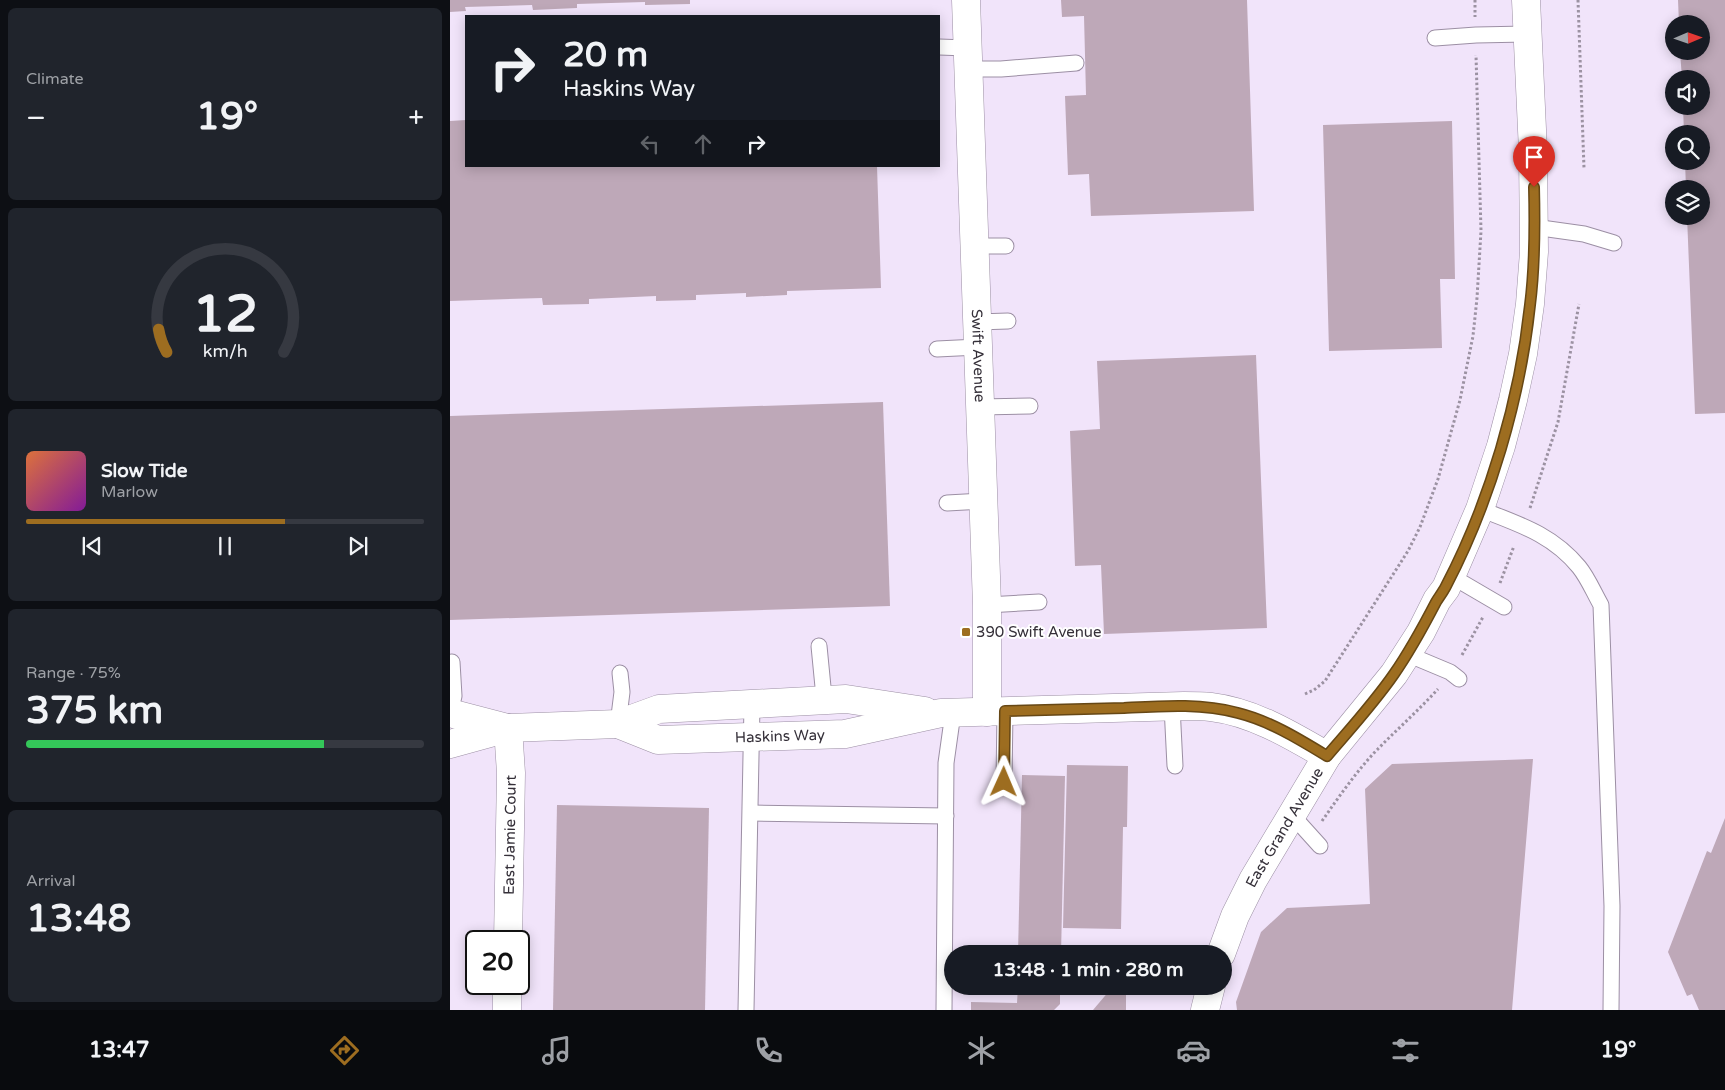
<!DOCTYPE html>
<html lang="en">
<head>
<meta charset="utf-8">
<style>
	body { margin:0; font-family:"Varela Round",sans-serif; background:#20242c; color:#f1f3f6; height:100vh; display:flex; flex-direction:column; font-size:19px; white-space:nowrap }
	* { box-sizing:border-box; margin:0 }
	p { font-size:16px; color:#9ea1a6 }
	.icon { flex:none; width:28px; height:28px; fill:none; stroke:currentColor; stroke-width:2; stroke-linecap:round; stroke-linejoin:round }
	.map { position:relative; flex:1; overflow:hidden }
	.panel { display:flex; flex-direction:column; gap:8px; padding:8px; background:#0d0f14; width:450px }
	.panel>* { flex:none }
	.hud { position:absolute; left:15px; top:15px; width:475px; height:152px; border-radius:0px; box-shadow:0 2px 12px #0003; background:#171b24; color:#f1f3f6; overflow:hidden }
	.needle { width:32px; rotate:88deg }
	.fabs { position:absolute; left:1215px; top:15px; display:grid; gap:10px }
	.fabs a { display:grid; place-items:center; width:45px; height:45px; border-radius:50%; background:#171b24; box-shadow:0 2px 12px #0003; font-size:25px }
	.speed { position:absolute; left:15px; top:930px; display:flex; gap:10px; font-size:25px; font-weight:700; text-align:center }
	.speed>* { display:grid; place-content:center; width:65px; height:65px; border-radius:50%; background:#171b24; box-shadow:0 2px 12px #0003; line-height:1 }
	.speed .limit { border:2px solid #111; border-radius:8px; background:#fff; color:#111 }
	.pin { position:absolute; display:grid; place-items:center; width:42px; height:42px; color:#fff; margin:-51px -21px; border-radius:50% 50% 50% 0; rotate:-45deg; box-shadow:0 0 5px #0007 }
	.pin .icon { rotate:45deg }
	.me { position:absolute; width:55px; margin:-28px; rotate:1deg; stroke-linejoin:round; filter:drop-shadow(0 0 4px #0008) }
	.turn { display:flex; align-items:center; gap:18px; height:105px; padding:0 15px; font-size:22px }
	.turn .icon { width:65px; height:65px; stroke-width:2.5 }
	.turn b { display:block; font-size:35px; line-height:42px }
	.lanes { display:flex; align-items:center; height:48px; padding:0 15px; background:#0003; justify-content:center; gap:25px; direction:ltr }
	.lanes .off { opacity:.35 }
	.big { font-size:38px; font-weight:800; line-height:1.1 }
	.panel .tile { flex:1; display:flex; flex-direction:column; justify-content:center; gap:8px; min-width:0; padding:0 18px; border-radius:8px; background:#20242c }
	.panel .dial { align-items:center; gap:0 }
	.dial svg { height:130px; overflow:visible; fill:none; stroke:#363941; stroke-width:7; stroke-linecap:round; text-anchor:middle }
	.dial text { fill:#f1f3f6; stroke:none }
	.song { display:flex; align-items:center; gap:15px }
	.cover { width:60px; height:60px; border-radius:8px; background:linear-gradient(135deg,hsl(20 70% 55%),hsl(290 70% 35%)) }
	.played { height:5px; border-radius:2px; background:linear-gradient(90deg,#9d6d20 65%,#363941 65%) }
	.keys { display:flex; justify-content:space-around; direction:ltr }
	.heat { display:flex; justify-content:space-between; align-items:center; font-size:28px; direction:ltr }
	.charge { height:8px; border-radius:4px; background:linear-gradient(90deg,#34c759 75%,#363941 0) }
	.trip { position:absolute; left:494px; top:945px; width:288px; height:50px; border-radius:25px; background:#171b24; box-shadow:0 2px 12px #0003; font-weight:800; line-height:50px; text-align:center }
	.menu { display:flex; height:80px; justify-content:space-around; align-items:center; background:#090b0e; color:#9ea1a6 }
	.menu .icon { width:35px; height:35px }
	.menu .current { color:#9d6d20 }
	.menu b { font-size:22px; color:#f1f3f6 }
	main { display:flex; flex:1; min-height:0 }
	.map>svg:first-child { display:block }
	.building { fill:#bea8b8 }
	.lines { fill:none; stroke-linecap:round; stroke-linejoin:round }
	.lane-casing { stroke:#9c8fa4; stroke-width:17 }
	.street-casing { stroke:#9c8fa4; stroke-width:29 }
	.path { stroke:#9c92a2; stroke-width:3; stroke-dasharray:2.5 2.5; stroke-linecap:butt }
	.lane { stroke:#fff; stroke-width:15 }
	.street { stroke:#fff; stroke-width:28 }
	.route-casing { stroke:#664715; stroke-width:12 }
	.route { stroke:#9d6d20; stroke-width:9 }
	.poi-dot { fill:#9d6d20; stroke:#fff; stroke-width:2 }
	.labels { text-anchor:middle; stroke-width:4; stroke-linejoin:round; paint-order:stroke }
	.street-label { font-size:15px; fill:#353039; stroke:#fff }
	.poi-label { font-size:15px; fill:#353039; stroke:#fff; text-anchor:start }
</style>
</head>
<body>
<main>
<section class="panel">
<div class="tile"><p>Climate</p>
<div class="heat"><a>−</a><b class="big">19°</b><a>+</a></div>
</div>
<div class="tile dial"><svg viewBox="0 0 100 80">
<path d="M14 69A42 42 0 1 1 86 69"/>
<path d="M14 69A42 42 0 0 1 9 55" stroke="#9d6d20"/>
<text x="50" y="56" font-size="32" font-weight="700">12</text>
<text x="50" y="72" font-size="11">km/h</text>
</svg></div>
<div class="tile">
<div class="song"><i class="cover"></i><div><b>Slow Tide</b><p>Marlow</p></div></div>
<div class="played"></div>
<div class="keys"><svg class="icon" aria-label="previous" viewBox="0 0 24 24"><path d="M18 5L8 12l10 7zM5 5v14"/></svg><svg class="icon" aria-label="pause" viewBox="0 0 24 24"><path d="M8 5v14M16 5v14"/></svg><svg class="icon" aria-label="next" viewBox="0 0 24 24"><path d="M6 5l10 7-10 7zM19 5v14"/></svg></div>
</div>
<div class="tile"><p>Range · 75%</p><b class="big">375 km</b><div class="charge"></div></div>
<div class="tile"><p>Arrival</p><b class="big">13:48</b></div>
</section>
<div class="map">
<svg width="1275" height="1010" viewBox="0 0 1275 1010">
	<rect width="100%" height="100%" fill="#f1e4fa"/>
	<g class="building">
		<path d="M0,0H240V4L195,5V2L127,4V8L83,10L82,5L15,7L16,11L0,12Z"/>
		<path d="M611,0H797L804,211L641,216L639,174L618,175L615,96L636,95L634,16L612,17Z"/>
		<path d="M1228,0H1275V413L1245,414L1237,216H1251V189H1236L1235,161H1251V134H1234L1233,106H1251V79H1232L1230,51H1251V24H1229Z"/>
		<path d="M16,120V166H427L431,288L337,291V295L296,297V293L246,295V300L206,301V296L139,299V304L93,305L92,298L0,301V121Z"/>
		<path d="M1002,121L1005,279H990L992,348L879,351L873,125Z"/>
		<path d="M806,355L817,628L654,634L651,565L625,566L620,431L650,429L647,361Z"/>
		<path d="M433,402L440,606L0,620V416Z"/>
		<path d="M1083,759L1062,1010H787L786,1002L811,932L837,908L920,904L915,789L942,764Z"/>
		<path d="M617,765L678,766L677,827H673L671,929L613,928Z"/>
		<path d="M572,775L615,776L611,954H568Z"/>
		<path d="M107,805L259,808L255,1010H103Z"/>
		<path d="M1275,818V1010H1249L1242,994L1237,996L1218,952L1257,851L1261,853Z"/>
		<path d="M568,986H610V1004L604,1010H521V1002L567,1003Z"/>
		<path d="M660,990H676V1010H643Z"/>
	</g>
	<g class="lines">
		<g class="lane-casing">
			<g id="lane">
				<path d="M985,38L1026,35L1078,34"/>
				<path d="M489,47L517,48"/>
				<path d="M518,69H551L626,63"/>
				<path d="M1084,227L1134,234L1164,243"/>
				<path d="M524,246H556"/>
				<path d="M527,322L558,321"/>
				<path d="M487,349L528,347"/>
				<path d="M530,407L580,406"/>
				<path d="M497,503L533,501"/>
				<path d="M1030,509C1068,524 1102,534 1129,567C1138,578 1144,593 1151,605L1162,906L1161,1010"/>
				<path d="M1001,576L1054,607"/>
				<path d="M537,605L589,602"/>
				<path d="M369,646L373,687V702"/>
				<path d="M957,654L1000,672L1009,679"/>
				<path d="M722,706L725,766"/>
				<path d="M0,713L4,696L2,662"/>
				<path d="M168,724L172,692L170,673"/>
				<path d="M554,782L555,711"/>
				<path d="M301,813L496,816"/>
				<path d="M842,815L870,846"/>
				<path d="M296,1010L302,705"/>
				<path d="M494,1010L496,763L503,713"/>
			</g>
		</g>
		<g class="street-casing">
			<g id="street">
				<path id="s1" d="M516,0L537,605V712"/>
				<path d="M0,713L57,728"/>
				<path id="s2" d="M168,724L208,740L395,734L491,713L734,706C742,706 752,706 761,707C803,712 841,735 877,756"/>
				<path d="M0,744L58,728L168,724L209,709L396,699L475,711"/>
				<path id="s3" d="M58,941L61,773L58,728"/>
				<path id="s4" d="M771,954L785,916L803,880L877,756L944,674L971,632L987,600L996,588L1030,509L1051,446L1063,400L1073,354L1080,304L1084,252L1083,151L1076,0"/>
				<path d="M57,1010V984"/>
				<path d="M755,1010L761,986"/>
			</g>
		</g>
		<g class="path">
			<path d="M1025,0V17"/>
			<path d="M1128,0L1134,168"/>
			<path d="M1080,508L1108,422L1129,304"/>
			<path d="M1050,583L1064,546"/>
			<path d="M1012,655L1033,617"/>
			<path d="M855,694L864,690L875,681L958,551L970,527L988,479L1010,400L1023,336L1027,298L1031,231L1026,55"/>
			<path d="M872,821C888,798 904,775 923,754C944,732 967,712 988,689"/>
		</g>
		<use href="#lane" class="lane"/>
		<use href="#street" class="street"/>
	</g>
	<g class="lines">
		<g class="route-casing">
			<path id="route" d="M554,782L555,711C595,710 634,709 674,708C712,706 751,703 788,713C820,721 849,739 877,756C900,729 924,703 944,674C960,651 973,627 986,602C989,597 993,592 996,586C1040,502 1070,399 1080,305C1085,266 1085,226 1084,187"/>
		</g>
		<use href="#route" class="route"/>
	</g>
	<rect class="poi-dot" x="511" y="627" width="10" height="10" rx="2.5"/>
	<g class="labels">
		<g class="street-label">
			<text dy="5" stroke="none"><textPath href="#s1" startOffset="356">Swift Avenue</textPath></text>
			<text dy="5" stroke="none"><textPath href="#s2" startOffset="165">Haskins Way</textPath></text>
			<text dy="5" stroke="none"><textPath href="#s4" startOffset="142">East Grand Avenue</textPath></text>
			<text dy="5" stroke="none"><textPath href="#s3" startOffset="106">East Jamie Court</textPath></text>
		</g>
		<g class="poi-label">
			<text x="526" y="637">390 Swift Avenue</text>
		</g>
	</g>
</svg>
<div class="fabs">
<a><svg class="needle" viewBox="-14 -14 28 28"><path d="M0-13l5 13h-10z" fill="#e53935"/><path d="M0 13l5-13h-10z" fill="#9ea1a6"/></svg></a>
<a><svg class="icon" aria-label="sound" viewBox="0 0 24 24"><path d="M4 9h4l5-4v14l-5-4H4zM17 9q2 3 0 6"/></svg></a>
<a><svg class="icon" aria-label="search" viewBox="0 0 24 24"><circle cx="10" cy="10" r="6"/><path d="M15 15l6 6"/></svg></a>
<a><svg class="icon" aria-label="layers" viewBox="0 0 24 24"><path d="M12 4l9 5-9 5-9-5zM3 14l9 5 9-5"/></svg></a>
</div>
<div class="speed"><div class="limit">20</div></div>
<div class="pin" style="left:1084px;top:187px;background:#d93025"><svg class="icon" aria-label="arrive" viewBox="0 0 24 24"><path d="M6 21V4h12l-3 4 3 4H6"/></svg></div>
<svg class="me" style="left:554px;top:782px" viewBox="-20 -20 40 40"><path d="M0-17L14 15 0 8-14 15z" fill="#9d6d20" stroke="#fff" stroke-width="4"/></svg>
<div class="trip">13:48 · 1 min · 280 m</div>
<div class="hud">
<div class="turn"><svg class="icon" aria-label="right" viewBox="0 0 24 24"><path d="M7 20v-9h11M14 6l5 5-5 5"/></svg><div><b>20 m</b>Haskins Way</div></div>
<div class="lanes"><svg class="icon off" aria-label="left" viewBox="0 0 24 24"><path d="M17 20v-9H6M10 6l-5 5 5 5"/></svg><svg class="icon off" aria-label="ahead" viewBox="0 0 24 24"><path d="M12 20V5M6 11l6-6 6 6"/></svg><svg class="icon" aria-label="right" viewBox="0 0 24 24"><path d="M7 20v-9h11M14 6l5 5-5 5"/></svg></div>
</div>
</div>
</main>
<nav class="menu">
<b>13:47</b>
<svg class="icon current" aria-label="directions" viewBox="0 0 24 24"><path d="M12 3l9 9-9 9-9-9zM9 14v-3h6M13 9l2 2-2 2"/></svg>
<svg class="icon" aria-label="music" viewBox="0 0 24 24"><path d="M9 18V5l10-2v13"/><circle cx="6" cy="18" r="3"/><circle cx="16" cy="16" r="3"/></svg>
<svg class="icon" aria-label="phone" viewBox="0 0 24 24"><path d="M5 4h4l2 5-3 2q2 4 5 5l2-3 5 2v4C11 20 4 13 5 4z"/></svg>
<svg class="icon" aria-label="climate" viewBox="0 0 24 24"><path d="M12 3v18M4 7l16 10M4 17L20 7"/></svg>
<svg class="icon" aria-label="car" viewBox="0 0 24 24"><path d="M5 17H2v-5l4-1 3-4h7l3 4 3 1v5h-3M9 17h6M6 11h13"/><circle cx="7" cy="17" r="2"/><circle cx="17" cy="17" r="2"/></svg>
<svg class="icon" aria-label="filters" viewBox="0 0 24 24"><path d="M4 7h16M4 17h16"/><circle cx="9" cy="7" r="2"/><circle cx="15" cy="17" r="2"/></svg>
<b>19°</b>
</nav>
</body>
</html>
